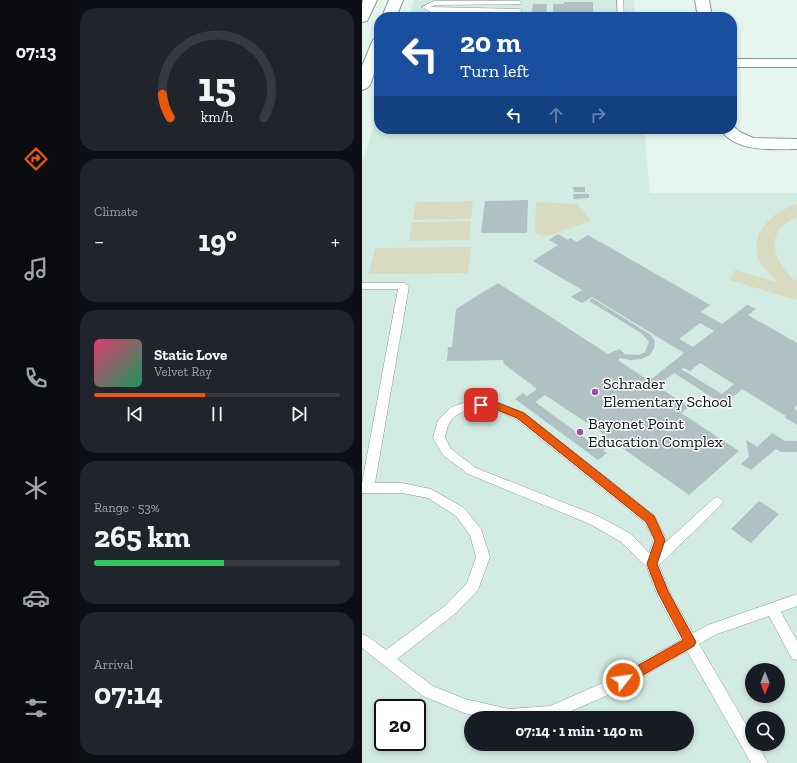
<!DOCTYPE html>
<html lang="en">
<head>
<meta charset="utf-8">
<style>
	body { margin:0; font-family:"Zilla Slab",serif; background:#20242c; color:#f1f3f6; height:100vh; display:flex; flex-direction:column; font-size:15px; white-space:nowrap }
	* { box-sizing:border-box; margin:0 }
	p { font-size:13px; color:#9ea1a6 }
	.icon { flex:none; width:22px; height:22px; fill:none; stroke:currentColor; stroke-width:2; stroke-linecap:round; stroke-linejoin:round }
	.map { position:relative; flex:1; overflow:hidden }
	.details { display:flex; flex-direction:column; gap:8px; padding:8px; background:#0d0f14; width:290px }
	.details>* { flex:none }
	.banner { position:absolute; left:12px; top:12px; width:363px; height:122px; border-radius:16px; box-shadow:0 2px 6px #0003; background:#1a4fa0; color:#fff; overflow:hidden }
	.needle { width:26px; rotate:180deg }
	.buttons { position:absolute; left:383px; top:663px; display:grid; gap:8px }
	.buttons a { display:grid; place-items:center; width:40px; height:40px; border-radius:50%; background:#171b24; box-shadow:0 2px 6px #0003; font-size:20px }
	.speed { position:absolute; left:12px; top:699px; display:flex; gap:8px; font-size:20px; font-weight:700; text-align:center }
	.speed>* { display:grid; place-content:center; width:52px; height:52px; border-radius:50%; background:#171b24; box-shadow:0 2px 6px #0003; line-height:1 }
	.speed .limit { border:2px solid #111; border-radius:6px; background:#fff; color:#111 }
	.pin { position:absolute; display:grid; place-items:center; width:34px; height:34px; color:#fff; margin:-17px; border-radius:8px; box-shadow:0 2px 6px #0006 }
	.me { position:absolute; width:44px; margin:-22px; rotate:60deg; stroke-linejoin:round; filter:drop-shadow(0 0 3px #0008) }
	.turn { display:flex; align-items:center; gap:14px; height:84px; padding:0 20px; font-size:18px }
	.turn .icon { width:52px; height:52px; stroke-width:2.5 }
	.turn b { display:block; font-size:28px; line-height:34px }
	.lanes { display:flex; align-items:center; height:38px; padding:0 20px; background:#0003; justify-content:center; gap:20px; direction:ltr }
	.lanes .off { opacity:.35 }
	.big { font-size:30px; font-weight:800; line-height:1.1 }
	.details .widget { flex:1; display:flex; flex-direction:column; justify-content:center; gap:6px; min-width:0; padding:0 14px; border-radius:16px; background:#20242c }
	.details .dial { align-items:center; gap:0 }
	.dial svg { height:104px; overflow:visible; fill:none; stroke:#363941; stroke-width:7; stroke-linecap:round; text-anchor:middle }
	.dial text { fill:#f1f3f6; stroke:none }
	.song { display:flex; align-items:center; gap:12px }
	.cover { width:48px; height:48px; border-radius:6px; background:linear-gradient(135deg,hsl(340 70% 55%),hsl(150 70% 35%)) }
	.played { height:4px; border-radius:2px; background:linear-gradient(90deg,#ea580c 45%,#363941 45%) }
	.keys { display:flex; justify-content:space-around; direction:ltr }
	.heat { display:flex; justify-content:space-between; align-items:center; font-size:22px; direction:ltr }
	.charge { height:6px; border-radius:3px; background:linear-gradient(90deg,#34c759 53%,#363941 0) }
	.trip { position:absolute; left:102px; top:711px; width:230px; height:40px; border-radius:20px; background:#171b24; box-shadow:0 2px 6px #0003; font-weight:800; line-height:40px; text-align:center }
	main { display:flex; flex:1; min-height:0 }
	.tab-bar { display:flex; flex-direction:column; width:72px; justify-content:space-around; align-items:center; background:#090b0e; color:#9ea1a6 }
	.tab-bar .icon { width:28px; height:28px }
	.tab-bar .current { color:#ea580c }
	.tab-bar b { font-size:18px; color:#f1f3f6 }
	.map>svg:first-child { display:block }
	.built { fill:#d3ece3; fill-rule:evenodd }
	.green { fill:#d8dbc2 }
	.building { fill:#afc1c2; fill-rule:evenodd }
	.lines { fill:none; stroke-linecap:round; stroke-linejoin:round }
	.service-casing { stroke:#8a9994; stroke-width:1 }
	.minor-casing { stroke:#8a9994; stroke-width:2 }
	.primary-casing { stroke:#8a9994; stroke-width:2 }
	.service { fill:#fff; fill-rule:evenodd }
	.minor { fill:#fff; fill-rule:evenodd }
	.primary { fill:#fff; fill-rule:evenodd }
	.route { fill:#ea580c; stroke:#983908 }
	.poi-dot { fill:#a049b6; stroke:#fefefe; stroke-width:1.5 }
	.labels { text-anchor:middle; stroke-width:3; stroke-linejoin:round; paint-order:stroke }
	.poi-label { font-size:16px; fill:#0d1311; stroke:#fefefe; text-anchor:start }
</style>
</head>
<body>
<main>
<nav class="tab-bar">
<b>07:13</b>
<svg class="icon current" aria-label="directions" viewBox="0 0 24 24"><path d="M12 3l9 9-9 9-9-9zM9 14v-3h6M13 9l2 2-2 2"/></svg>
<svg class="icon" aria-label="music" viewBox="0 0 24 24"><path d="M9 18V5l10-2v13"/><circle cx="6" cy="18" r="3"/><circle cx="16" cy="16" r="3"/></svg>
<svg class="icon" aria-label="phone" viewBox="0 0 24 24"><path d="M5 4h4l2 5-3 2q2 4 5 5l2-3 5 2v4C11 20 4 13 5 4z"/></svg>
<svg class="icon" aria-label="climate" viewBox="0 0 24 24"><path d="M12 3v18M4 7l16 10M4 17L20 7"/></svg>
<svg class="icon" aria-label="car" viewBox="0 0 24 24"><path d="M5 17H2v-5l4-1 3-4h7l3 4 3 1v5h-3M9 17h6M6 11h13"/><circle cx="7" cy="17" r="2"/><circle cx="17" cy="17" r="2"/></svg>
<svg class="icon" aria-label="filters" viewBox="0 0 24 24"><path d="M4 7h16M4 17h16"/><circle cx="9" cy="7" r="2"/><circle cx="15" cy="17" r="2"/></svg>
</nav>
<section class="details">
<div class="widget dial"><svg viewBox="0 0 100 80">
<path d="M14 69A42 42 0 1 1 86 69"/>
<path d="M14 69A42 42 0 0 1 8 51" stroke="#ea580c"/>
<text x="50" y="56" font-size="32" font-weight="700">15</text>
<text x="50" y="72" font-size="11">km/h</text>
</svg></div>
<div class="widget"><p>Climate</p>
<div class="heat"><a>−</a><b class="big">19°</b><a>+</a></div>
</div>
<div class="widget">
<div class="song"><i class="cover"></i><div><b>Static Love</b><p>Velvet Ray</p></div></div>
<div class="played"></div>
<div class="keys"><svg class="icon" aria-label="previous" viewBox="0 0 24 24"><path d="M18 5L8 12l10 7zM5 5v14"/></svg><svg class="icon" aria-label="pause" viewBox="0 0 24 24"><path d="M8 5v14M16 5v14"/></svg><svg class="icon" aria-label="next" viewBox="0 0 24 24"><path d="M6 5l10 7-10 7zM19 5v14"/></svg></div>
</div>
<div class="widget"><p>Range · 53%</p><b class="big">265 km</b><div class="charge"></div></div>
<div class="widget"><p>Arrival</p><b class="big">07:14</b></div>
</section>
<div class="map">
<svg width="435" height="763" viewBox="0 0 435 763">
	<rect width="100%" height="100%" fill="#e5f6ef"/>
	<g class="built">
		<path d="M52,0H272L273,17H47Z"/>
		<path d="M17,107V129H282L288,193H435V763H0V164ZM390,670H416V696H390ZM21,708H55V742H21ZM109,718H325V744H109ZM390,718H416V744H390Z"/>
	</g>
	<g class="green">
		<path d="M111,201L109,219L51,220L54,202Z"/>
		<path d="M174,202L215,204L229,221L182,237L173,233Z"/>
		<path d="M435,204V217C429,220 421,224 417,230C405,248 420,271 435,281V300L367,280L373,270L415,282C409,275 400,268 396,258C388,231 412,211 435,204Z"/>
		<path d="M109,221L107,240L47,241L50,222Z"/>
		<path d="M109,247L106,273L7,274L13,248Z"/>
	</g>
	<g class="building">
		<path d="M202,2H231V12H239V16L191,17V4H202Z"/>
		<path d="M171,4H185L184,17H169Z"/>
		<path d="M211,187H223V192H212Z"/>
		<path d="M211,194H227V198L212,199Z"/>
		<path d="M166,200L165,233H119L123,201Z"/>
		<path d="M196,234L206,240L208,238L215,242L226,235L348,305L339,312L360,324L385,305L394,309L386,315L435,343V405L432,408L435,411V425L422,417L424,416L380,389L362,405L312,373L295,386L327,407L319,413L377,451L327,495L252,442L241,451L245,453L236,460L153,399L161,393L165,396L175,389L142,364L141,360L85,361L86,347H90L94,309L136,283L246,354L257,349L262,353L261,354L277,355L283,352L287,342L279,333L227,301L230,298L289,335L293,341L292,348L288,355L279,359L268,360L258,358L256,360L287,381L322,353L230,297L220,303L209,297L220,290L171,261L196,245L187,240ZM338,323L352,331L331,347L317,339ZM338,363L372,384L360,394L319,369L322,368L328,371ZM183,395L243,435L231,444L173,402Z"/>
		<path d="M410,433L423,441H435V452H419L414,449L389,470L379,464L387,457L384,440L395,447Z"/>
		<path d="M397,501L417,514L389,543L369,529Z"/>
	</g>
	<g class="lines">
		<g class="service-casing">
			<g id="service">
				<path d="M255,0H261L262,17H256Z"/>
				<path d="M72,1H157L160,3L159,4L73,5L68,7L157,9L160,11L157,13L69,12L60,7Z"/>
				<path d="M0,283H42L47,286L13,483H40L69,489L102,508L119,529L128,557L116,590L94,613L35,659L71,686L103,699L147,709L188,706L243,682L319,640L296,597L285,567L259,542L228,524L106,474L81,455L71,438L76,420L89,407L108,401L135,402L162,413L292,515L304,539L303,543L351,499L355,497L359,499L361,502L359,505L297,565L307,591L331,633L346,625L435,594V606L419,612L435,641V660L430,659L407,616L355,634L337,644L390,735V744H395L406,763H389L325,651L253,692L193,718H124L102,713L61,696L0,648V634L5,636L24,650L84,605L105,583L114,557L108,535L94,516L66,498L40,493H0V483L36,289H0ZM108,409H130L154,419L283,523L292,539L287,553L269,534L236,516L114,468L89,449L83,438C86,420 91,415 108,409Z"/>
			</g>
		</g>
		<g class="minor-casing">
			<g id="minor">
				<path d="M333,0H347L350,17H336Z"/>
				<rect x="370" y="59" width="65" height="8"/>
				<path d="M370,125L378,132L391,138L435,139V149C409,149 374,153 358,129H370Z"/>
			</g>
		</g>
		<g class="primary-casing">
			<g id="primary">
				<path d="M1,0H15L5,21L0,22V3Z"/>
				<path d="M27,0H41L34,17H20Z"/>
				<path d="M17,38V60L8,85L5,88L0,90V66L10,42L12,39Z"/>
			</g>
		</g>
		<use href="#service" class="service"/>
		<use href="#minor" class="minor"/>
		<use href="#primary" class="primary"/>
	</g>
	<path class="route" d="M119,401H131L162,413L292,516L303,540L295,564L306,591L334,642L332,646L265,684L261,685L257,684L255,680L257,676L321,640L296,593L285,564L293,540L284,522L155,418L130,408L116,407L115,405Z"/>
	<g class="poi-dot">
		<circle cx="233" cy="392" r="4"/>
		<circle cx="218" cy="432" r="4"/>
	</g>
	<g class="labels">
		<g class="poi-label">
			<text x="241" y="389">Schrader<tspan x="241" dy="18">Elementary School</tspan></text>
			<text x="226" y="429">Bayonet Point<tspan x="226" dy="18">Education Complex</tspan></text>
		</g>
	</g>
</svg>
<div class="buttons">
<a><svg class="needle" viewBox="-14 -14 28 28"><path d="M0-13l5 13h-10z" fill="#e53935"/><path d="M0 13l5-13h-10z" fill="#9ea1a6"/></svg></a>
<a><svg class="icon" aria-label="search" viewBox="0 0 24 24"><circle cx="10" cy="10" r="6"/><path d="M15 15l6 6"/></svg></a>
</div>
<div class="speed"><div class="limit">20</div></div>
<div class="pin" style="left:119px;top:405px;background:#d93025"><svg class="icon" aria-label="arrive" viewBox="0 0 24 24"><path d="M6 21V4h12l-3 4 3 4H6"/></svg></div>
<svg class="me" style="left:261px;top:680px" viewBox="-20 -20 40 40"><circle r="17" fill="#ea580c" stroke="#fff" stroke-width="3"/><path d="M0-11L8 9 0 5-8 9z" fill="#fff"/></svg>
<div class="trip">07:14 · 1 min · 140 m</div>
<div class="banner">
<div class="turn"><svg class="icon" aria-label="left" viewBox="0 0 24 24"><path d="M17 20v-9H6M10 6l-5 5 5 5"/></svg><div><b>20 m</b>Turn left</div></div>
<div class="lanes"><svg class="icon" aria-label="left" viewBox="0 0 24 24"><path d="M17 20v-9H6M10 6l-5 5 5 5"/></svg><svg class="icon off" aria-label="ahead" viewBox="0 0 24 24"><path d="M12 20V5M6 11l6-6 6 6"/></svg><svg class="icon off" aria-label="right" viewBox="0 0 24 24"><path d="M7 20v-9h11M14 6l5 5-5 5"/></svg></div>
</div>
</div>
</main>
</body>
</html>
